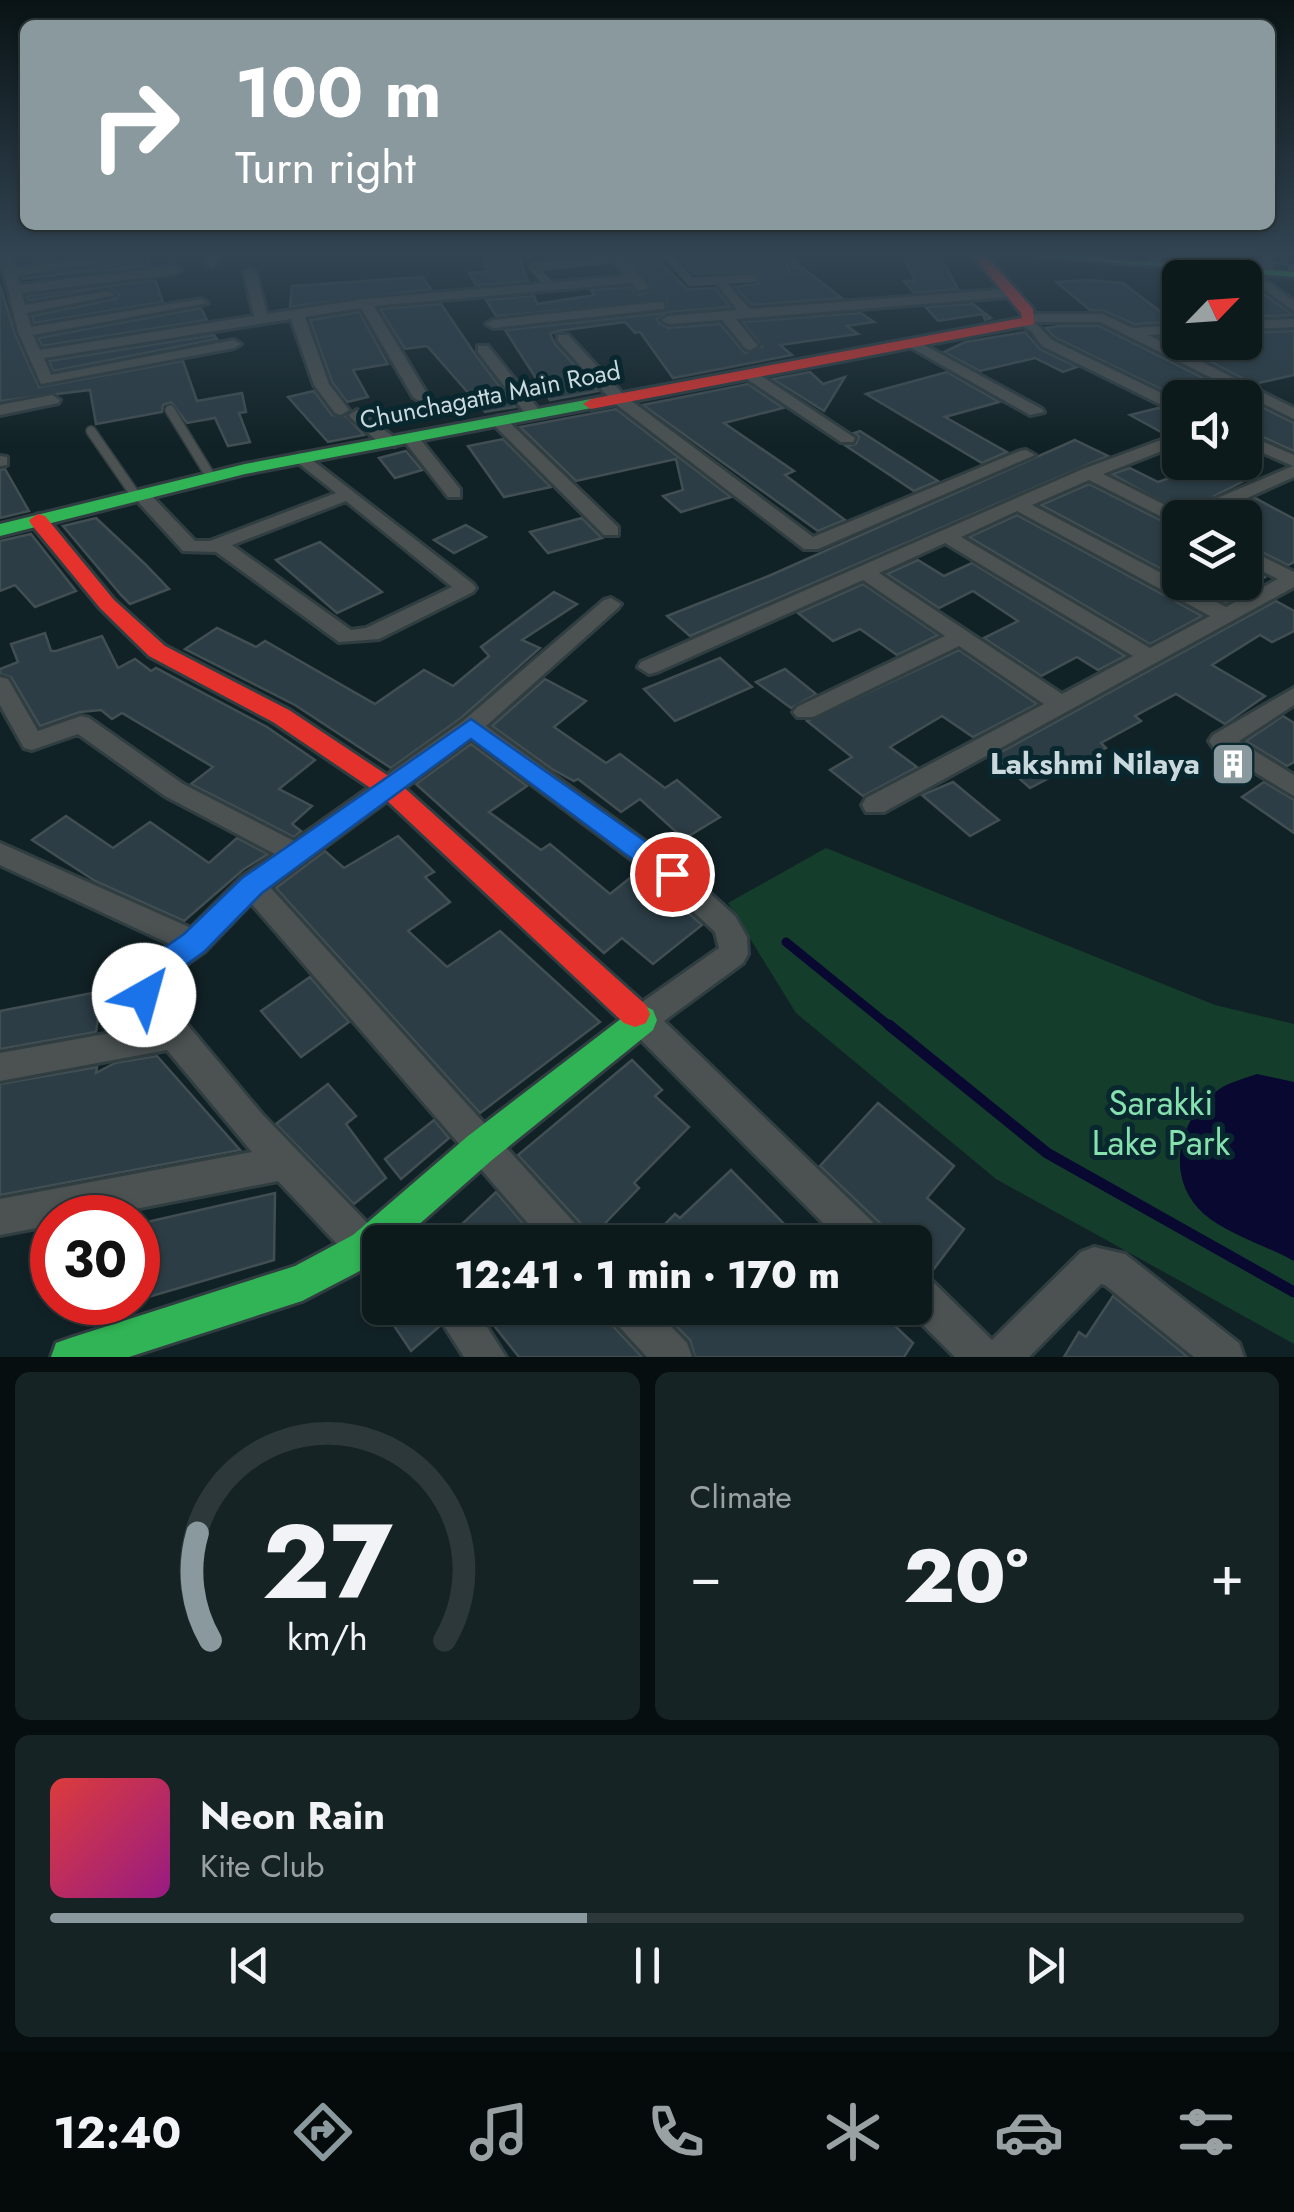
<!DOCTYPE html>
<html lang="en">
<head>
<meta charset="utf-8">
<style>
	body { margin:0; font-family:Jost,sans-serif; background:#162325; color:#f1f3f6; height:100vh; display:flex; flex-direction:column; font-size:38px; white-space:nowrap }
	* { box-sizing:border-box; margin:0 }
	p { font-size:32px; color:#9aa1a3 }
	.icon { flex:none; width:55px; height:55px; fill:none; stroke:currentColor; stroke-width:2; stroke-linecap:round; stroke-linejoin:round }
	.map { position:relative; height:1357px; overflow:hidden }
	.sheet { display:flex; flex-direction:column; gap:15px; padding:15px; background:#070e0f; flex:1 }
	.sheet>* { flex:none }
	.guide { position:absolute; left:20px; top:20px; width:1255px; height:210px; border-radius:15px; box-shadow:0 2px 8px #0004,0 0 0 2px #2d383b; background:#89999e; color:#fff; overflow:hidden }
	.needle { width:65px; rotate:65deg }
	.fabs { position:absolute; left:1162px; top:260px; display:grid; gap:20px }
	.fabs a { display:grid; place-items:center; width:100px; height:100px; border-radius:15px; background:#0d1a1c; box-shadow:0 2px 8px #0004,0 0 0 2px #2d383b; font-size:50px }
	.speed { position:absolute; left:30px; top:1195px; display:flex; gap:20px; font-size:50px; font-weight:700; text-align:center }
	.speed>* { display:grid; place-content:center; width:130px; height:130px; border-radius:50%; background:#0d1a1c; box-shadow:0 2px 8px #0004,0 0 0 2px #2d383b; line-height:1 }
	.speed .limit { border:15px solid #d22; background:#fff; color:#111 }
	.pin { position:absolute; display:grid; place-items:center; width:85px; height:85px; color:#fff; margin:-42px; border:5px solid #fff; border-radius:50%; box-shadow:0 2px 10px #0007 }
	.me { position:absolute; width:110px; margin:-55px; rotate:38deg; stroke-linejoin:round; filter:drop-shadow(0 0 8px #0008) }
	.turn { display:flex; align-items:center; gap:35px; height:210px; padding:0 50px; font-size:45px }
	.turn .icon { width:130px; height:130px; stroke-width:2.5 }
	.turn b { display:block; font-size:70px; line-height:85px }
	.big { font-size:75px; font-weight:800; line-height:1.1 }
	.sheet .widget { flex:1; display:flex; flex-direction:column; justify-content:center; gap:15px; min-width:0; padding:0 35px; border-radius:15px; background:#162325 }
	.sheet .dial { align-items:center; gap:0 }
	.dial svg { height:260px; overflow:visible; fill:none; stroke:#2d383b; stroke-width:7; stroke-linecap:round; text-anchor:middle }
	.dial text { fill:#f1f3f6; stroke:none }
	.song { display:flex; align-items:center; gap:30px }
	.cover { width:120px; height:120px; border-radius:15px; background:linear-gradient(135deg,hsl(0 70% 55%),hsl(310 70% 35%)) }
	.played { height:10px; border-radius:5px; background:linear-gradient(90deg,#89999e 45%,#2d383b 45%) }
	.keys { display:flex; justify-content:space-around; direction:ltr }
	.heat { display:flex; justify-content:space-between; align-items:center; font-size:55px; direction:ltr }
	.sheet .tiles { flex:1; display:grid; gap:15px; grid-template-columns:1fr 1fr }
	.widget:last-child { grid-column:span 2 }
	.trip { position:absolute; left:362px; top:1225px; width:570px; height:100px; border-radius:15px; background:#0d1a1c; box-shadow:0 2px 8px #0004,0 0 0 2px #2d383b; font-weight:800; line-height:100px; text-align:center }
	.menu { display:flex; height:160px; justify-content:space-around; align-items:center; background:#050a0b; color:#9aa1a3 }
	.menu .icon { width:70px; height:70px }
	.menu .selected { color:#89999e }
	.menu b { font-size:45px; color:#f1f3f6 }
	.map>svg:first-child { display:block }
	.green { fill:#153d2b }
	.water { fill:#080830 }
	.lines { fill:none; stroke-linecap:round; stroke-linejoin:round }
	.stream-far1 { stroke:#080830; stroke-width:9 }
	.stream { stroke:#080830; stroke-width:11 }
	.building { fill:#2c3d46; stroke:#414e52; stroke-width:2.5 }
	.lane-far1-casing { stroke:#303e42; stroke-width:10 }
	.lane-casing { stroke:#303e42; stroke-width:12 }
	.street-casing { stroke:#303e42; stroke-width:6 }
	.fast-casing { stroke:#303e42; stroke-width:6 }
	.jam-casing { stroke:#303e42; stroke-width:6 }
	.lane-far1 { stroke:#4c5252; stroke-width:8 }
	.lane { stroke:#4c5252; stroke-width:9 }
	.street { fill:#4c5252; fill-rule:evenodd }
	.fast { fill:#30b455; fill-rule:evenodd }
	.jam { fill:#e5322d; fill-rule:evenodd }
	.rail-casing { stroke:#51595c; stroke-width:8 }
	.rail { stroke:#08272f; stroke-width:5; stroke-dasharray:14; stroke-linecap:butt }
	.route { fill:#1a73e8; stroke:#114b97; stroke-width:2.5 }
	.labels { text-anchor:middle; stroke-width:10; stroke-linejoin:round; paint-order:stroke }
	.far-street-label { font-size:25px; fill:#c9d9de; stroke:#08272f }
	.poi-label { font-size:30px; font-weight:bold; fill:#c9d9de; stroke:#08272f; text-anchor:end }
	.near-park-label { font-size:35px; fill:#86e1af; stroke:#08272f }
</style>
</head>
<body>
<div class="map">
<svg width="1294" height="1357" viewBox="0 0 1294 1357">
	<rect width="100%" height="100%" fill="#112226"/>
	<path class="green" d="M826,848L1215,1005L1294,1024V1344L996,1179L796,1013L728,903Z"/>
	<path class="water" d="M1257,1074L1294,1082V1261C1267,1246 1227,1234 1204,1214C1163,1178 1178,1116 1221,1088C1231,1082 1246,1078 1257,1074Z"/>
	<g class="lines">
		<path class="stream-far1" d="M786,942L892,1028"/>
		<path class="stream" d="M889,1025L1047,1153L1294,1292"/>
	</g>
	<g class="building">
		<path d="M147,256L150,265L22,279L144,260Z"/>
		<path d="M482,256H518L528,281L476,285L469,273L487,272Z"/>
		<path d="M628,256H654L687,289L715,288L730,307L668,312L657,319L659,323L668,328L720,324L745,353L762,347L743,322L861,313L874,322L847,326L858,334L780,345L792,355L673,378L640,332L635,333L625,322L558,331L550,334L555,344L598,391L550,400L505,330L664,313L667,301L496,316L486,300L534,296L537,304L594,295L591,290L630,287L639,295L653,290Z"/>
		<path d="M783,256L791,273L799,274L803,268L842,298L752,305L735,287L758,284L757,272L694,274L681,260Z"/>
		<path d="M903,256H940L958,289L914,293L904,281H915Z"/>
		<path d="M422,277L431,289L290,307L292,286Z"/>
		<path d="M155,280L163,302L34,323L32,316L116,299L119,294L107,287L28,301L27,296Z"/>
		<path d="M1085,280L1123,283L1174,322L1134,324L1104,311L1090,310L1056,282Z"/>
		<path d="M1245,281L1286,310L1293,315L1245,317Z"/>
		<path d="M0,285L15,334L39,387L183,361L197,401L242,393L246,412L239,413L250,442L228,446L215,418L187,423L171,402L163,405L162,412L96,424L90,390L0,401Z"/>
		<path d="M441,304L475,354L515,407L485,412L427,346L405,349L380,309Z"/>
		<path d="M973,304L991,318L985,320L983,314L938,321L926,307Z"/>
		<path d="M201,308L207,320L42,346L38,338Z"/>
		<path d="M359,312L388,364L353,370L368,397L347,402L332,382L310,320Z"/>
		<path d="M1060,326H1099L1243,398H1179L1054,337L1046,328Z"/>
		<path d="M1294,331V375L1254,384L1211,362L1248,353L1245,333Z"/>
		<path d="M1025,332L1040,349L1077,367L1063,372L1035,358L980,371L944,352L965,342Z"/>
		<path d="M214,335L217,339L53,371L49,361Z"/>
		<path d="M810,372L823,384L845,377L824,411L773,379Z"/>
		<path d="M947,372L999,402L945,417L1007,452L982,463L866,394Z"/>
		<path d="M748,384L783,408L724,423L794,471L785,475L845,520L818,531L643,405Z"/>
		<path d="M314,391L332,415L346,416L364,435L328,442L288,397Z"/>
		<path d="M1245,399L1294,423V451L1245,429Z"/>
		<path d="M1158,408L1180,416V427L1161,432L1130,415Z"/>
		<path d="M616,409L731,497L681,512L663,496L683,490L676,459L576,481L520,427Z"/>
		<path d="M860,431L938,481L914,491L846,446L856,444L859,437L854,433Z"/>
		<path d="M503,439L551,487L504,497L468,446Z"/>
		<path d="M1075,440L1108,456L690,636L667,616L771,575Z"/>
		<path d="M406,451L422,470L395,478L379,458Z"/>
		<path d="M1212,464L1244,481L1214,496L1212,510H1229L1255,498L1294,519V562L1288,565L1245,544V518H1190L1112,474L1130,468L1158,482Z"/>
		<path d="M5,469L29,511L0,518V470Z"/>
		<path d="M1089,484L1180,530V579L1041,505Z"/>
		<path d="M1017,515L1202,616L1150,644L969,537Z"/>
		<path d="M96,518L145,564L169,589L130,604L121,595L63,526Z"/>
		<path d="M582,518L602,538L548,553L530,532Z"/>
		<path d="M466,525L486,537L454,553L434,540Z"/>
		<path d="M31,534L76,591L35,607L15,585L0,591V541Z"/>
		<path d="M320,542L382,592L337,613L276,560Z"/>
		<path d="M918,560L944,576L972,563L1125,656L1098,670L1077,657L1041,676L984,638L1018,621L973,591L939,608L887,574Z"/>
		<path d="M1245,566L1265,577L1226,603L1187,582L1245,583Z"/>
		<path d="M863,584L938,635L897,655L860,629L833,641L798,613Z"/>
		<path d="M554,592L577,604L522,640L540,648L461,718L391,768L295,705L185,649L217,628L256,647L265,641L375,704L424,670L453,686L489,656L481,647Z"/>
		<path d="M1276,601L1294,611V631L1272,642L1260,635L1212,665L1265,696L1225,724L1176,694L1135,716L1141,721L1101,743L1106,748L1030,788L994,756Z"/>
		<path d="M45,633L51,651H56L102,636L118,668L135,659L151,671L156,668L267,727L315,760L279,789L312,806L292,824L301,831L294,837L191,784L213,767L122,713L112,719L101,710L80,712L40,726L11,677L0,674V669L18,662L11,644Z"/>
		<path d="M959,650L1037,704L973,737L942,716L890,747L917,767L863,796L830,770L852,757L807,721Z"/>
		<path d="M720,658L752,687L675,721L644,689Z"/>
		<path d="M785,669L816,694L791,708L756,682Z"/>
		<path d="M545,679L586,701L554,727L606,763L620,754L665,788L677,780L720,817L684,839L640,799L621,812L578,779L574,781L552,769L492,726Z"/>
		<path d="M1283,716L1294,723V762L1287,766L1246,741Z"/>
		<path d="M471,744L527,786L489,812L541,850L550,844L610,894L640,870L702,925L653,964L622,938L604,953L416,784Z"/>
		<path d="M953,782L999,820L970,836L922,795Z"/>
		<path d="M1264,782L1294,800V833L1242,797Z"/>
		<path d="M66,816L113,848L150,822L209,863L237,838L268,854L244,869L184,921L95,881L32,840Z"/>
		<path d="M398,836L434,872L425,877L450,902L408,931L447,967L500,931L600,1022L480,1113L276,888L325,851L344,868Z"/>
		<path d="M310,977L349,1022L301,1057L261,1011Z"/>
		<path d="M102,991L96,1032L0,1049V1011Z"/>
		<path d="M157,1056L240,1150L0,1195V1084L97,1067L96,1073L115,1063Z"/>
		<path d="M632,1060L662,1090L655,1096L689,1127L634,1183L639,1188L588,1241L583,1226L518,1155Z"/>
		<path d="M328,1084L356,1116L346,1124L386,1178L354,1204L276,1124Z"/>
		<path d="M878,1103L954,1166L927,1198L964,1229L930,1274L915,1267V1242H888L883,1226L820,1166Z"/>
		<path d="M434,1120L449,1138L401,1179L385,1159Z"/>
		<path d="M731,1170L802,1242H647L675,1214L680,1218Z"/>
		<path d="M496,1192L539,1242H443Z"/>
		<path d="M275,1193L274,1260L138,1300V1224Z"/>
		<path d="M1113,1296L1188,1357H1064L1079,1332L1086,1337Z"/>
		<path d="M382,1308H429L440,1326L411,1351Z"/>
		<path d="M480,1308H604L611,1324L642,1357H519Z"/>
		<path d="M658,1308H876L913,1343L904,1357H695L690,1340Z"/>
	</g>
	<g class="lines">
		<g class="lane-far1-casing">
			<g id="lane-far1">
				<path d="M668,256L691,282L753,278"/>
				<path d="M790,256L796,267"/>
				<path d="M551,287L533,267L617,258"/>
			</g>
		</g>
		<g class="lane-casing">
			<g id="lane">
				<path d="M170,410L211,477"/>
				<path d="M91,431L136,496"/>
			</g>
		</g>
		<g class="street-casing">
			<g id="street">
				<path d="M0,256H12L16,269L106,256H143L17,276L20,285L174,266L180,270L174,274L22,293L25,305L108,291L115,295L27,313L31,327L201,299L208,303L33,335L40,350L254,316L244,273L250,269L256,273L267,314L365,299L626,276L610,256H623L650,288L638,291L632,283L374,306L429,397L421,402L413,397L361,308L305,317L329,384L349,410L341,415L335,413L314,385L291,319L44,358L51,375L234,340L241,344L234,348L41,384L18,332Z"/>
				<path d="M208,256H220L212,266L206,262Z"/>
				<path d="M1258,256H1270L1274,262L1264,265Z"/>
				<path d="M1245,266L1294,301V311L1241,273V267Z"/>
				<path d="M724,280L750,309L1009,289L1016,293L1009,297L736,319L758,346L751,350L746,349L722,320L668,324L661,320L668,316L737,310L717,284Z"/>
				<path d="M659,302L664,303V309L493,328L486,324L493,320Z"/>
				<path d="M1102,314L1133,328L1180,325V333L1148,335L1188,355L1245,345V351L1200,361L1294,408V419L1100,322H1034L1052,340L1180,402V413L1174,411L1042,346L1032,332L1018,323L1029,314Z"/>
				<path d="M1294,319V327L1245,329V321Z"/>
				<path d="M558,335H568L625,396L813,537L1020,451L1026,450L1035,455L818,549H804L613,402L558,341Z"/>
				<path d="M913,339L1042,409L1044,412L1030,415L908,346V340Z"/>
				<path d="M478,346H488L540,411V417H528L478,352Z"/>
				<path d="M749,369L754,371L855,438L853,442H841L744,377L741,374Z"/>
				<path d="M52,395L60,400L58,403L0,415V405Z"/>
				<path d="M357,410L395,438V446H383L351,418L349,415Z"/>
				<path d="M499,416L505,418L618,527V535H604L493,424V418Z"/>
				<path d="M410,433L416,434L460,489V497H448L402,438Z"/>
				<path d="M1180,433V444L1103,474L1187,516L1180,518V526L1089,480L1032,505L1226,607L1278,579L1245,562V548L1294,572V587L884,812H866L862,805L866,798L1044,704L959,646L813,717H797L793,712L797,707L945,636L863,580L657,672L649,674L638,667L641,662L1083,469ZM1017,511L1210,616L1150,648L961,537ZM945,543L1133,656L1062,694L879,573Z"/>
				<path d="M1245,434L1294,455V477L1227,507H1215V499L1293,466L1245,445Z"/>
				<path d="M303,453L473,584L476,588L473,592L379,639L339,642L216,552L183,551L131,494L134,490H146L195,541H210L336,493L297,462V454ZM346,501L452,587L366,628L351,630L232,545Z"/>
				<path d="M0,456L7,457V465L0,466Z"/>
				<path d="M611,598L621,604L618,608L486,726L682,868L735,916L747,937L748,954L743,963L664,1021L880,1229L885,1242H842L631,1030L627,1020L631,1010L719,948L715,932L662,882L471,739L270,887L580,1229L585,1242H544L251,903L205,951L167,978L160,992L262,1114L379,1235L382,1242L379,1261L366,1266L353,1261L278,1181L89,1218H52V1225L0,1235V1199L252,1152L167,1050L0,1081V1053L149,1026L129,995L137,970L170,944L0,865V843L191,928L242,877L275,854L165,796L78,734L32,750L24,748L0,705V677L8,679L38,731L81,716L89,718L183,784L294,841L463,721L604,600Z"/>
				<path d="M1294,688V705L1239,741L1294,775V796L1213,747L1209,741L1213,735Z"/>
				<path d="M1094,1247L1125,1254L1239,1343L1244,1357H1194L1105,1285L1101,1284L1029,1357H955L906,1308H915V1271L928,1277L992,1340L1081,1252Z"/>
				<path d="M433,1308H475L506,1357H464Z"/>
				<path d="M608,1308H653L687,1343L692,1357H647L614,1321Z"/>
			</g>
		</g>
		<g class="fast-casing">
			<g id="fast">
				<path d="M1029,256H1099L1294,269V277Z"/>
				<path d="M591,399L597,401V407L245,474L0,536V524L245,464Z"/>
				<path d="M635,1001L653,1010L657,1020L653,1030L492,1160L399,1242H380L379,1261L302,1301L129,1357H51L56,1343L70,1338L295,1266L353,1235L468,1136L622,1018L624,1005Z"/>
			</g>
		</g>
		<g class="jam-casing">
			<g id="jam">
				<path d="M973,256H986L1033,309L1034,324L591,409L583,404L591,399L1022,318L1021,313Z"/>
				<path d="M38,514L45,516L114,600L165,646L289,710L399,783L646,1005L650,1014L646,1023L635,1027L624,1023L381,795L273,722L149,656L100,608L31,524L29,520Z"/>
			</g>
		</g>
		<use href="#lane-far1" class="lane-far1"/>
		<use href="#lane" class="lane"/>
		<use href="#street" class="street"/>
		<use href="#fast" class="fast"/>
		<use href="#jam" class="jam"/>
		<g class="rail-casing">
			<path id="rail" d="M1106,256L1294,268"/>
		</g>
		<use href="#rail" class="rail"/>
	</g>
	<linearGradient id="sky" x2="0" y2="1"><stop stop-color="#091315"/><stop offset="0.57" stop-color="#324452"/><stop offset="1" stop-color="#324452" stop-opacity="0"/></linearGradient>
	<rect width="1294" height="446" fill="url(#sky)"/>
	<path class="route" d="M471,719L682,867L686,874L682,882H663L471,739L262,893L205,951L168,978L155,1004L144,1008L133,1004L129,995L137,970L147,960L184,934L242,878Z"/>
	<defs>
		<g id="building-square" transform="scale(2.25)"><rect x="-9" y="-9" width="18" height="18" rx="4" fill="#89999e" stroke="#08272f"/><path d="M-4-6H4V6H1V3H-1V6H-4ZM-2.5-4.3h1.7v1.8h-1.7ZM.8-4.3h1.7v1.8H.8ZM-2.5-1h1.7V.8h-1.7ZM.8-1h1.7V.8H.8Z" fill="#fff"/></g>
	</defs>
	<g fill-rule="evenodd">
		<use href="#building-square" x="1233" y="764"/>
	</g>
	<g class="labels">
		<g class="far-street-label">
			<text transform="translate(490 395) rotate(-11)" y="9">Chunchagatta Main Road</text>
		</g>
		<g class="poi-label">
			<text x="1200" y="774">Lakshmi Nilaya</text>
		</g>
		<g class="near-park-label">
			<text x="1161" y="1115">Sarakki<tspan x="1161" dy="40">Lake Park</tspan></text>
		</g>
	</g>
</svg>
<div class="fabs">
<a><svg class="needle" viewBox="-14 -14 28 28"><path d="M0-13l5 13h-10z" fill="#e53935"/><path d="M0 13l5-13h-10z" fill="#9aa1a3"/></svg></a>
<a><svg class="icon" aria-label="sound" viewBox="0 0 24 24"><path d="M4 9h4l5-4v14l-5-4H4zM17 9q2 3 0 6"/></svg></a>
<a><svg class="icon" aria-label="layers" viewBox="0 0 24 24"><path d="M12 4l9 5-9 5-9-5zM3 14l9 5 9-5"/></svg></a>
</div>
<div class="speed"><div class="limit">30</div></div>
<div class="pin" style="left:672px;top:874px;background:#d93025"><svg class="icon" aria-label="arrive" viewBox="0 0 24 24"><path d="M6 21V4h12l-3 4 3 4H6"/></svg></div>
<svg class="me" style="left:144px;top:995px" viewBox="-20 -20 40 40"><circle r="19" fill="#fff"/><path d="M0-13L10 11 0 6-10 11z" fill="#1a73e8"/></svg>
<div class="trip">12:41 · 1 min · 170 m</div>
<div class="guide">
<div class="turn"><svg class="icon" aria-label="right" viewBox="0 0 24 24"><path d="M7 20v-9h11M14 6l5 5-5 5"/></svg><div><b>100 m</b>Turn right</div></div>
</div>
</div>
<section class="sheet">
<div class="tiles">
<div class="widget dial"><svg viewBox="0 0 100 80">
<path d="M14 69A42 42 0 1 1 86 69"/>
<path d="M14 69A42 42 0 0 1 10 36" stroke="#89999e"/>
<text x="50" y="56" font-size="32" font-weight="700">27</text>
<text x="50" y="72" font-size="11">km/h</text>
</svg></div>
<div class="widget"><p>Climate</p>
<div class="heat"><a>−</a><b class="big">20°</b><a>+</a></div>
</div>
<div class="widget">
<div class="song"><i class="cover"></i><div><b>Neon Rain</b><p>Kite Club</p></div></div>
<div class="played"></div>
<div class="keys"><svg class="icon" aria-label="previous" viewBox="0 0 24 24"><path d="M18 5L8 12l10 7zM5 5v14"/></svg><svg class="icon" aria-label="pause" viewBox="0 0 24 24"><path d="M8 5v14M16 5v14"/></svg><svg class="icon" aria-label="next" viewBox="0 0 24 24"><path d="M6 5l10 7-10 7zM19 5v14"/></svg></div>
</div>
</div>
</section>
<nav class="menu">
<b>12:40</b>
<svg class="icon selected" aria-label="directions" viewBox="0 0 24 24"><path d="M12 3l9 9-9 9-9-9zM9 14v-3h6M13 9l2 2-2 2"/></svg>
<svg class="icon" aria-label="music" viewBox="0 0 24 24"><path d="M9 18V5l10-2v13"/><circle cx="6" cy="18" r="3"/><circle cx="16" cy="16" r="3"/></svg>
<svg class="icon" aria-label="phone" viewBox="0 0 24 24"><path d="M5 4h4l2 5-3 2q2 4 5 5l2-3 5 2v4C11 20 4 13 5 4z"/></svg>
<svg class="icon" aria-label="climate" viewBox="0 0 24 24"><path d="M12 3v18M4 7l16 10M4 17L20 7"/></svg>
<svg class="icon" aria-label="car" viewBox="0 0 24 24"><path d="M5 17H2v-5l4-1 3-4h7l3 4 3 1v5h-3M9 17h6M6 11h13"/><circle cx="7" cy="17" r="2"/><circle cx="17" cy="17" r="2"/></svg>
<svg class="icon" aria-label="filters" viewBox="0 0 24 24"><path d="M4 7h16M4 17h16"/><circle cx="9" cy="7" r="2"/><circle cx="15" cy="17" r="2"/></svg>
</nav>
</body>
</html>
